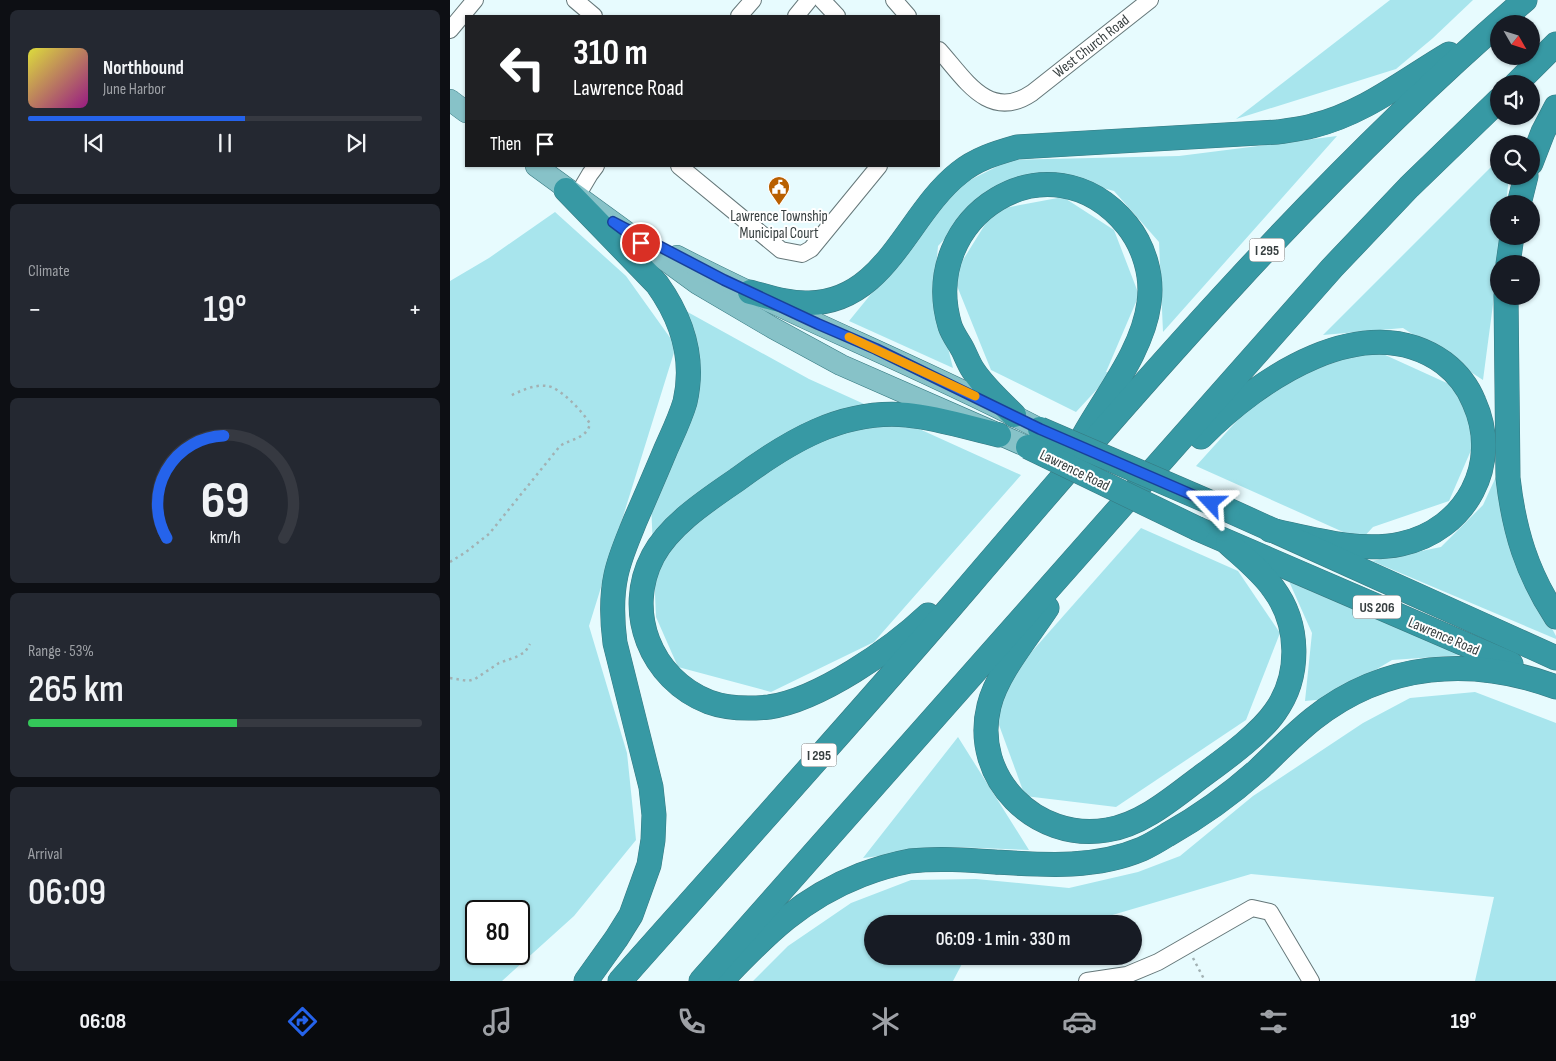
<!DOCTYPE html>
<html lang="en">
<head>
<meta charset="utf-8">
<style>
	body { margin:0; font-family:"Sofia Sans Condensed",sans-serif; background:#242831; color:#f1f3f6; height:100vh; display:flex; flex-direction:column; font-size:19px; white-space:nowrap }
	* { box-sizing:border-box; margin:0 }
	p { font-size:16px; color:#9ea1a6 }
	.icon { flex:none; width:28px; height:28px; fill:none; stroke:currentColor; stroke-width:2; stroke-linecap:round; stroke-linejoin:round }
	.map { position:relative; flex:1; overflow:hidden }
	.sheet { display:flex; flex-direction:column; gap:10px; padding:10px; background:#0d0f14; width:450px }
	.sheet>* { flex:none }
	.banner { position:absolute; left:15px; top:15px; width:475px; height:152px; border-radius:0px; box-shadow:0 1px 4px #0004; background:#202124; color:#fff; overflow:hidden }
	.needle { width:32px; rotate:129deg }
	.fabs { position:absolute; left:1040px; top:15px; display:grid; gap:10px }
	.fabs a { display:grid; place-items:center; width:50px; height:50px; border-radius:50%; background:#171b24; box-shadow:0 1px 4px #0004; font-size:25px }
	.speed { position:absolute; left:15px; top:900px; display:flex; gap:10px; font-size:25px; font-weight:700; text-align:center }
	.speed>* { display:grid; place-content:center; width:65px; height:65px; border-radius:50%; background:#171b24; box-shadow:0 1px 4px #0004; line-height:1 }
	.speed .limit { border:2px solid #111; border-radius:8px; background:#fff; color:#111 }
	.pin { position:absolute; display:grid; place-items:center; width:42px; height:42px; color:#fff; margin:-21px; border:2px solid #fff; border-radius:50%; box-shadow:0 1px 5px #0007 }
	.me { position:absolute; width:55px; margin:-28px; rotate:293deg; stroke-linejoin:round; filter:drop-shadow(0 0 4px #0008) }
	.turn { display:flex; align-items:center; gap:18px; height:105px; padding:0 25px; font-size:22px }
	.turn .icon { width:65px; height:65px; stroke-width:2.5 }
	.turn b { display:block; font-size:35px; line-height:42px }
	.then { display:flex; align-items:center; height:48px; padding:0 25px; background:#0003; gap:10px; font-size:19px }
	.big { font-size:38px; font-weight:600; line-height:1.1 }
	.sheet .card { flex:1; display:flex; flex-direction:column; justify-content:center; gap:8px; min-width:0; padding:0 18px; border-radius:8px; background:#242831 }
	.sheet .dial { align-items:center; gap:0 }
	.dial svg { height:130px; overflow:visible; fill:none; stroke:#363941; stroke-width:7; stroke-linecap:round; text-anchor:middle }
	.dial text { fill:#f1f3f6; stroke:none }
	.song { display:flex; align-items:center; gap:15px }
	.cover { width:60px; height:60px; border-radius:8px; background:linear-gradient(135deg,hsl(60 70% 55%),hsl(310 70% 35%)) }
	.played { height:5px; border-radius:2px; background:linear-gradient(90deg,#2563eb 55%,#363941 55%) }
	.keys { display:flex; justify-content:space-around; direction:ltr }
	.heat { display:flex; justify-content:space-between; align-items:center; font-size:28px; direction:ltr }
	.charge { height:8px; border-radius:4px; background:linear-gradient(90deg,#34c759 53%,#363941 0) }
	.trip { position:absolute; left:414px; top:915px; width:278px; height:50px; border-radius:25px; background:#171b24; box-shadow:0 1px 4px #0004; font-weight:600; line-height:50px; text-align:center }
	.dock { display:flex; height:80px; justify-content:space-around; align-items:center; background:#090b0e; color:#9ea1a6 }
	.dock .icon { width:35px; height:35px }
	.dock .selected { color:#2563eb }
	.dock b { font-size:22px; color:#f1f3f6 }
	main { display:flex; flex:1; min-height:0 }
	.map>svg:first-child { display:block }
	.green { fill:#a8e5ed; fill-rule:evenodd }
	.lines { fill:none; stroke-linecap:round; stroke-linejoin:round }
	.minor-casing { stroke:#657779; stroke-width:18 }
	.major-casing { stroke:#377981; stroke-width:22 }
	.highway-casing { stroke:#377981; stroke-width:25 }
	.path { stroke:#a2b1b3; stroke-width:2.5; stroke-dasharray:2.5 4; stroke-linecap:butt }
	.minor { stroke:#fff; stroke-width:16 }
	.major { stroke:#87c2c8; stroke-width:21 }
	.highway { stroke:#3799a4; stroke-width:24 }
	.highway-bridge-casing { stroke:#377981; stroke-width:25; stroke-linecap:butt }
	.highway-bridge { stroke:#3799a4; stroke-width:24 }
	.route-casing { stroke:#184099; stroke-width:12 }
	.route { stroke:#2563eb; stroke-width:9 }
	.slow { stroke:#f59e0b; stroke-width:9 }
	.labels { text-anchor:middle; stroke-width:4; stroke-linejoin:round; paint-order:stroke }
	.shield { fill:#fff; stroke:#727879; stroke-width:1 }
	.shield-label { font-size:14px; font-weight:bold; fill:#363e3f }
	.street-label { font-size:15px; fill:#363e3f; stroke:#fff }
	.poi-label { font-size:15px; fill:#363e3f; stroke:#fff }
</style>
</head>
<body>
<main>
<section class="sheet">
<div class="card">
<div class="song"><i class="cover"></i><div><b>Northbound</b><p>June Harbor</p></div></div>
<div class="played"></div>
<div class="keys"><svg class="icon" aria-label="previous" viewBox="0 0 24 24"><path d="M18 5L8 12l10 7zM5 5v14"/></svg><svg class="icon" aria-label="pause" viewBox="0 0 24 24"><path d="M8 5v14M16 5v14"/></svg><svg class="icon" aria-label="next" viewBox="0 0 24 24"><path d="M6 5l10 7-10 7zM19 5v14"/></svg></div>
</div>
<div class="card"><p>Climate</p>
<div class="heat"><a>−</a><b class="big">19°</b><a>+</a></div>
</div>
<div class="card dial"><svg viewBox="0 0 100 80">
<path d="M14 69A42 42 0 1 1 86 69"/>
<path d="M14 69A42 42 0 0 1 49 6" stroke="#2563eb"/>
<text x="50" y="56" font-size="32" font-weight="700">69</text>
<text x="50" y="72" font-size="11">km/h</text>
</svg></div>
<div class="card"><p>Range · 53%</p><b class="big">265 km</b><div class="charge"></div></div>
<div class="card"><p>Arrival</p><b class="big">06:09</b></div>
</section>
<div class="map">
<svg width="1106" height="981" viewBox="0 0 1106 981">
	<rect width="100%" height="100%" fill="#e7fbfe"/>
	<g class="green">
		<path d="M940,0H1023L983,38L946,69L786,119Z"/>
		<path d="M887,136L713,332L709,242L664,191L594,172L541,190L488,246L484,292L503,368L399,321L510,185L560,160L729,156Z"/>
		<path d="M1049,159V176H1059L1056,204H1049V236H1052L1033,380L953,328L873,335Z"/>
		<path d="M613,197L664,230L689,295L656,372L662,373L626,412L541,370L503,276L544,210Z"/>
		<path d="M105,212L176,276L226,346L139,626L177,753L186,840L124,916L52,981H0V281L39,258ZM26,911H69V954H26Z"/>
		<path d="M234,310L359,379L571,475L424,642L321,692L228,667L206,617L201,503L246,386Z"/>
		<path d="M922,349L1010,389L1025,441L999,501L923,527L911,540L746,466L820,384H825Z"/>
		<path d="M1050,468L1071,571L1106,636V639L922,561L991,547L1033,505Z"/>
		<path d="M691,528L788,571L830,633L796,720L666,807L575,796L545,714L548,690Z"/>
		<path d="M838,579L1013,655L942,660L877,699L855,701L862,633Z"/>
		<path d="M1025,692L1106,723V981H1025L1044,897L801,874L632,924H422V956H525L514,960L503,981H303L338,946L401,903L461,880L526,879L619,888L688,872L730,856L803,796L913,723L960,698Z"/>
		<path d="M508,737L579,850L504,847L413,858Z"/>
	</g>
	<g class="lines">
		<g class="minor-casing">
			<g id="minor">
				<path d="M125,0L144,16"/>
				<path d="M372,0L387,16"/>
				<path d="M444,0L458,16"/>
				<path d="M289,16L303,0"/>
				<path d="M346,16L359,0"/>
				<path d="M0,30L25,0"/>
				<path d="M489,50C515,79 539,122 582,93L700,0"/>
				<path d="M229,166L331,250L352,254L361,249L429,166"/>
				<path d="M127,196L140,174L146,166"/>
				<path d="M637,981L677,975L708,962L802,908L820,912L861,981"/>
			</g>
		</g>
		<g class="major-casing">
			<g id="major">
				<path d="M0,100L16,112"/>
				<path d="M86,166L248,284L323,328L391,365L578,447"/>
				<path d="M227,256C346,318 471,367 590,429"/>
			</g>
		</g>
		<g class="highway-casing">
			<g id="highway">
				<path d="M1066,84L1106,44"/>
				<path d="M1081,163L1093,132L1106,107"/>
				<path d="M116,190L207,284C232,319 245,359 235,402C230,419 222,435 215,451C205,475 195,498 185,521C178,539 170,556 166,575C161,598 162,620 165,643L201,787L204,815L203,840L199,865L181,915L166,939L136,981"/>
				<path d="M1069,204L1076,176"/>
				<path d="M1058,264L1062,236"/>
				<path d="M300,292C319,297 339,304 359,303C436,302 457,214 509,173C526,159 546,153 567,147L828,132C840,130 851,129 862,126C913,114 955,80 999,54"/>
				<path d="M1056,296L1058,478C1064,531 1077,573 1106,617"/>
				<path d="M564,415C550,401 534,387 523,370C519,364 516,356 513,350C509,342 503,335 500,326C467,216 600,131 677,225C694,246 703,276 699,303C693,350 657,394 634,435"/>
				<path d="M751,437C808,379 915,306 994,363C1007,373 1018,387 1024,402C1052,464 1016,530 951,544C909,553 862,539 820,530"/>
				<path d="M778,510L1106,658"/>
				<path d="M748,529L1061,664"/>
				<path d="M597,608C578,637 547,673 539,706C521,778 586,842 657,830C692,825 724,797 752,776C775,759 809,735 825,712C851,676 850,624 823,588C811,571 793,557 778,543"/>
				<path d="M478,615C442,649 369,700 319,707C299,709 278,709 259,702C200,679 174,611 203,556C220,524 259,499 288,479C338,442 392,409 457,415C488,418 519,428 549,435"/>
				<path d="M274,978C317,933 352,898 411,875C427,869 444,864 460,861C488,858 517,860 545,862C594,865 645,869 692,849C701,845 709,840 717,835C749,817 780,795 808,770C826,753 843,735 863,719C935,662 1022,656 1106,687"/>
				<path d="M170,981C280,857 391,734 499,609C680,398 863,182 1075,0"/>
				<path d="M251,981L882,268L959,187L1049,100"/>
			</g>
		</g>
		<g class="path">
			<path d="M0,562L16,552L39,534L110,446C122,438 136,439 140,424C134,413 110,387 97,386C85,384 70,391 60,396"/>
			<path d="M0,678L18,681L25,679L49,663L66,657L75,652L80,644"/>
			<path d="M743,958L755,981"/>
		</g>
		<use href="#minor" class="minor"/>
		<use href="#major" class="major"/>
		<use href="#highway" class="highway"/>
		<g class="highway-bridge-casing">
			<g id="highway-bridge">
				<path d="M590,429L778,510"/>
				<path d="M578,447L748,529"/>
			</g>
		</g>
		<use href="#highway-bridge" class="highway-bridge"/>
	</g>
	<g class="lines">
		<g class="route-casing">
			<path id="route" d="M191,243L163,222L274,280L368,324L426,349L590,429L761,503"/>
		</g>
		<use href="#route" class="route"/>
		<path class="slow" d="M399,337L525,396"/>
	</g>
	<defs>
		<g id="civic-pin" transform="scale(1.125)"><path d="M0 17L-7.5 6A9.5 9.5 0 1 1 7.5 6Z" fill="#b95f00" stroke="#fff"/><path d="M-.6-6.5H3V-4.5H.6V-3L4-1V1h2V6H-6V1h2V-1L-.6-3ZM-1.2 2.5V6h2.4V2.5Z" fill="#fff"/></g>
	</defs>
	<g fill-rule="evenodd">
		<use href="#civic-pin" x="329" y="187"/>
	</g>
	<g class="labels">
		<g class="shield">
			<rect x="799.5" y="238.5" width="35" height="23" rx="4"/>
			<rect x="903" y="595.5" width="48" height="23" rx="4"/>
			<rect x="351.5" y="743.5" width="35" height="23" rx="4"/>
		</g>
		<g class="shield-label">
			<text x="817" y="255">I 295</text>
			<text x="927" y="612">US 206</text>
			<text x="369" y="760">I 295</text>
		</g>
		<g class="street-label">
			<text transform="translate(641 46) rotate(-38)" y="5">West Church Road</text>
			<text transform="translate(625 470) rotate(26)" y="5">Lawrence Road</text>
			<text transform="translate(994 636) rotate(23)" y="5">Lawrence Road</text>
		</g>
		<g class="poi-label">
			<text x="329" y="221">Lawrence Township<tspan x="329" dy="17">Municipal Court</tspan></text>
		</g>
	</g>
</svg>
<div class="fabs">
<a><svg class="needle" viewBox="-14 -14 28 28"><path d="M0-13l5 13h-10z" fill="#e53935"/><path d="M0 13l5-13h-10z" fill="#9ea1a6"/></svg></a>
<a><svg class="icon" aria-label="sound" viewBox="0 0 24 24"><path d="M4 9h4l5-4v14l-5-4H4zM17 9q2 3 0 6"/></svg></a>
<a><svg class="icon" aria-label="search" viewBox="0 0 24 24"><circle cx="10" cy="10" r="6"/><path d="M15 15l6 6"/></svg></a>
<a>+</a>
<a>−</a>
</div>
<div class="speed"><div class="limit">80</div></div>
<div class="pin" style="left:191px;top:243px;background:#d93025"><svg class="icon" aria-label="arrive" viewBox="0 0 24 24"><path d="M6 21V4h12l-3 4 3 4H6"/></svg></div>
<svg class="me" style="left:761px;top:503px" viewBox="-20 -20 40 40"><path d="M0-17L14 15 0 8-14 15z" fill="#2563eb" stroke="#fff" stroke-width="4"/></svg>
<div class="trip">06:09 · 1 min · 330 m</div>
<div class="banner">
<div class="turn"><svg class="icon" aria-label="left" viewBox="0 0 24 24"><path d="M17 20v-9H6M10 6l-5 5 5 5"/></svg><div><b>310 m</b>Lawrence Road</div></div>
<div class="then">Then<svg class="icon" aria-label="arrive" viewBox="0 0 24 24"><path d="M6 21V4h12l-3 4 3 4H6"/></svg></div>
</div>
</div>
</main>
<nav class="dock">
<b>06:08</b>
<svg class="icon selected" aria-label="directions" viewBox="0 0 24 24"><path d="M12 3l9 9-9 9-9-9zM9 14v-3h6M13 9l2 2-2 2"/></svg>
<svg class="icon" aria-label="music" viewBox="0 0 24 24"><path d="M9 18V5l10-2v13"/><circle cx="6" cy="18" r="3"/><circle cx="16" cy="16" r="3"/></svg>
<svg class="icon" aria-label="phone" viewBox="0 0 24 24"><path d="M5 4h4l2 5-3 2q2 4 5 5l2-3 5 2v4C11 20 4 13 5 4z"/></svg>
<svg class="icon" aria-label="climate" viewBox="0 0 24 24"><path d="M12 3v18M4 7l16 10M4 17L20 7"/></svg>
<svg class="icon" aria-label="car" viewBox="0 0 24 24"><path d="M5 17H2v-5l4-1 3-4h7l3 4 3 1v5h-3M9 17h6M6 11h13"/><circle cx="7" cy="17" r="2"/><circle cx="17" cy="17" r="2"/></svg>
<svg class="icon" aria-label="filters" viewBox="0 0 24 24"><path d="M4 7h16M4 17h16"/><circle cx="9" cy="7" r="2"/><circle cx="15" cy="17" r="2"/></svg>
<b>19°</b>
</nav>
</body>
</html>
